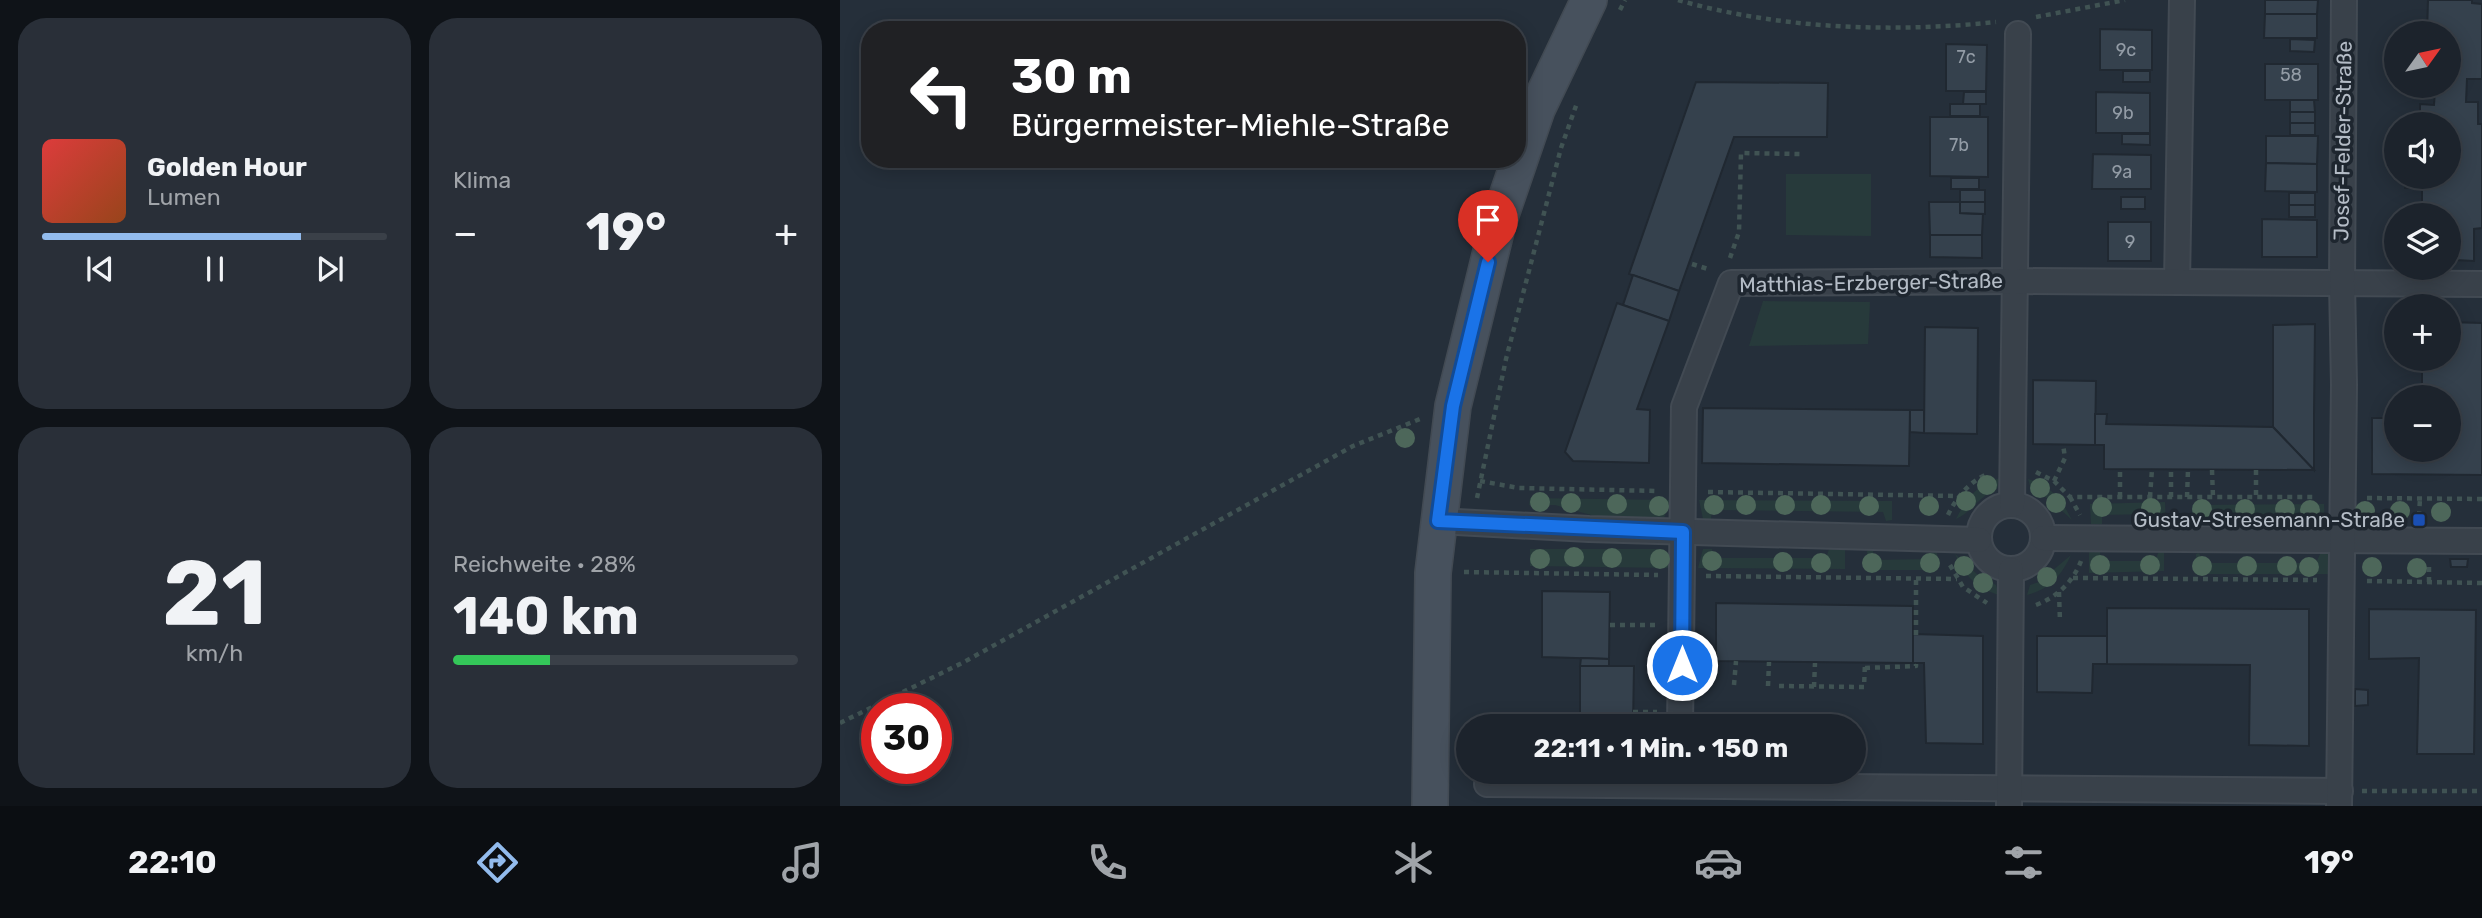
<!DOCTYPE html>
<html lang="de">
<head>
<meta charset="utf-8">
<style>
	body { margin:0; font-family:Rubik,sans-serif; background:#292f38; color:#f1f3f6; height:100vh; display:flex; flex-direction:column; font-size:26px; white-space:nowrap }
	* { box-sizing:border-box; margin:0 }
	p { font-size:23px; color:#a0a4a9 }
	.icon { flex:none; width:38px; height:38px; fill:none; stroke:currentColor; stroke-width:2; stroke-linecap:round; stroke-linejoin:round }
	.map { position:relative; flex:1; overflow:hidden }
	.panel { display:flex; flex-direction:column; gap:18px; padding:18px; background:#0f1318; width:840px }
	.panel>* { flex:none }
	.top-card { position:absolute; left:21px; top:21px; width:665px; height:147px; border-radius:28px; box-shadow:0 4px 18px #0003,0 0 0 2px #3a4048; background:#202124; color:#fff; overflow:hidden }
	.needle { width:46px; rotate:57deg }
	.buttons { position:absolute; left:1544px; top:21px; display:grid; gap:14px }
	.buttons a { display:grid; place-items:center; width:77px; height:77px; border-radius:50%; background:#1c232c; box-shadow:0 4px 18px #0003,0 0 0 2px #3a4048; font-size:35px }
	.speed { position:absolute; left:21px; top:693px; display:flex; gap:14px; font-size:35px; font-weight:700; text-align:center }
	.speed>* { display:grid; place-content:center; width:91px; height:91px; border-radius:50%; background:#1c232c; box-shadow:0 4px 18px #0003,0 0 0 2px #3a4048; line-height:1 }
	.speed .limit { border:10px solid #d22; background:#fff; color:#111 }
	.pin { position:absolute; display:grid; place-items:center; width:60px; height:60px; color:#fff; margin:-72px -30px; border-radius:50% 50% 50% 0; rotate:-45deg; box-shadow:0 0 7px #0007 }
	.pin .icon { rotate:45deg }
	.me { position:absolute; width:77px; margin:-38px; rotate:0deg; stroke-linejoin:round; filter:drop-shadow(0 0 5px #0008) }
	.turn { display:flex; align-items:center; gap:24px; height:147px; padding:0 35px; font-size:32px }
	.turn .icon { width:91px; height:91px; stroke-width:2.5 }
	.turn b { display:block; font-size:49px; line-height:60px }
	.big { font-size:52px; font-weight:700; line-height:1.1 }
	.panel .card { flex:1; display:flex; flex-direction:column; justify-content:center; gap:10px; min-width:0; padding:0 24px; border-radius:28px; background:#292f38 }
	.panel .dial { align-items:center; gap:0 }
	.dial b { font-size:91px; line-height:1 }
	.song { display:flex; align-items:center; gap:21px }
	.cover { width:84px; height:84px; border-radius:10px; background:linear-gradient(135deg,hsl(0 70% 55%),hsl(20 70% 35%)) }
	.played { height:7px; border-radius:4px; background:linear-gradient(90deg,#92bbed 75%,#3a4048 75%) }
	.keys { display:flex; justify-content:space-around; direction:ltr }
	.heat { display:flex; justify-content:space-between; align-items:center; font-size:38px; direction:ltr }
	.charge { height:10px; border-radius:5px; background:linear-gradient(90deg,#34c759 28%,#3a4048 0) }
	.panel .tiles { flex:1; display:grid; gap:18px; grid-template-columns:repeat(2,1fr) }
	.trip { position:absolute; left:616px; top:714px; width:410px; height:70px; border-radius:35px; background:#1c232c; box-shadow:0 4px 18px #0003,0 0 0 2px #3a4048; font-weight:700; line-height:70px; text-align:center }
	.tab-bar { display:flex; height:112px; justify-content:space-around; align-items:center; background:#0b0e12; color:#a0a4a9 }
	.tab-bar .icon { width:49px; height:49px }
	.tab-bar .active { color:#92bbed }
	.tab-bar b { font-size:32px; color:#f1f3f6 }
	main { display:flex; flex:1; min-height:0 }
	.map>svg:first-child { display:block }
	.green { fill:#273a3b }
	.building { fill:#35414d; stroke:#202831; stroke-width:2 }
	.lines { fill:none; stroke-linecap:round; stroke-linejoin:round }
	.minor-casing { stroke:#424a53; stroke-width:28 }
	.secondary-casing { stroke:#424a53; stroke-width:38 }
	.path { stroke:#405353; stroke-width:4.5; stroke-dasharray:5 5; stroke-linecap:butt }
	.minor { stroke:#39414a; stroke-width:24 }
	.secondary { stroke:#47515d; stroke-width:35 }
	.tree { fill:#4d675a }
	.route-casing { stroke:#114b97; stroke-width:18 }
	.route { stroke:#1a73e8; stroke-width:12 }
	.transit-dot { fill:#1a4fb4; stroke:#1e262f; stroke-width:2.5 }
	.labels { text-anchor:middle; stroke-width:7; stroke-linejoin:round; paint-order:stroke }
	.number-label { font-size:18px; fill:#939ca6 }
	.street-label { font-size:21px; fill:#b4bcc6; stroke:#1e262f }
	.poi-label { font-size:21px; fill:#b4bcc6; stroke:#1e262f; text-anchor:end }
</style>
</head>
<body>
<main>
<section class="panel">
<div class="tiles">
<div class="card">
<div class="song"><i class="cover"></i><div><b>Golden Hour</b><p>Lumen</p></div></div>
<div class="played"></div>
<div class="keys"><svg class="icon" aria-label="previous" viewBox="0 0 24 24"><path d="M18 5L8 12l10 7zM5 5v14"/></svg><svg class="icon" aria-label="pause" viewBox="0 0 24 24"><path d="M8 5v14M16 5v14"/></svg><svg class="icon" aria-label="next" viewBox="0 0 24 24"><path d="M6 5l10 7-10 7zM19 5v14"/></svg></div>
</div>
<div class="card"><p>Klima</p>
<div class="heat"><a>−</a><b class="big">19°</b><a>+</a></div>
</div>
<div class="card dial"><b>21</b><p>km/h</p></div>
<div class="card"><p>Reichweite · 28%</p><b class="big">140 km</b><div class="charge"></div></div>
</div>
</section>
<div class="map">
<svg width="1642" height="806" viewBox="0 0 1642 806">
	<rect width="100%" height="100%" fill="#252f3a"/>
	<g class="green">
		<path d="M946,174H1031V236L946,235Z"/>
		<path d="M923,301L1030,302L1028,344L909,346Z"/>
		<path d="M1160,478L1157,489C1140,495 1132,512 1116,519C1127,497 1137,485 1160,478Z"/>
		<path d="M1188,479C1211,486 1221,499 1232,520L1210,500L1191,489Z"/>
		<path d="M690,498L830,500L824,518L758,517L715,505H689Z"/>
		<path d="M859,500L1052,501V520L1046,521L1043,512L872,510L871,519H863Z"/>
		<path d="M1325,502L1326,522L1320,523L1316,514L1262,515V524H1251L1250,504Z"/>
		<path d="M1484,504L1485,524H1476L1472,515L1360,516L1356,525H1352V505Z"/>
		<path d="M690,549H821L830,568L690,566Z"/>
		<path d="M863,549H872V558H986L989,549L1005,550V569L858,568Z"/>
		<path d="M1033,550L1034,560L1088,559L1091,550H1097L1098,570H1028L1027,551Z"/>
		<path d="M1319,551L1324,552V571L1249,573V552H1260L1261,561H1315Z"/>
		<path d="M1359,553L1364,563H1476L1480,554H1488V574H1356V554Z"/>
		<path d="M1115,554L1137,574L1156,585L1159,595C1135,588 1125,575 1115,554Z"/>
		<path d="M1231,555C1221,576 1210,589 1187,595L1190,585L1199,582Z"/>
	</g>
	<g class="building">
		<path d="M1425,0H1478L1477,14H1425Z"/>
		<path d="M1588,0H1632V3L1642,4V79H1627L1626,102H1638V124H1642V228L1634,229V261L1615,260L1616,243H1608V215H1571V208L1582,209V188H1565V177H1608V124H1580V104L1594,105L1595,90H1587V86H1608V33H1587Z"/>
		<path d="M1425,14H1477V38H1424Z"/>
		<path d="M1260,29L1312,30V70H1260Z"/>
		<path d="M1450,39L1475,40L1474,52L1450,51Z"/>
		<path d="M1106,44L1147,45L1146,91H1106Z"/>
		<rect x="1425" y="64" width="53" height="36"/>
		<rect x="1283" y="71" width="27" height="11"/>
		<path d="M856,82L988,83L987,137H894L839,291L789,274Z"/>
		<path d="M1124,92H1146V104H1123Z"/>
		<path d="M1256,92L1310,93V133H1256Z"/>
		<path d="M1450,100H1474L1475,112H1450Z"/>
		<rect x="1110" y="104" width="30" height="12"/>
		<rect x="1450" y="112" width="25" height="11"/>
		<path d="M1090,117H1148V177L1090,176Z"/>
		<rect x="1450" y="123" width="25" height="12"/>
		<path d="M1282,134H1310V145L1282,144Z"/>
		<path d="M1426,136H1478L1477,164L1426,163Z"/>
		<path d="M1253,154L1311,155V189H1252Z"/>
		<path d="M1426,163L1477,164V192L1425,191Z"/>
		<rect x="1111" y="178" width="28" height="11"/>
		<rect x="1120" y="190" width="25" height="12"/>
		<rect x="1449" y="193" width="26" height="12"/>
		<rect x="1281" y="197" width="24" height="12"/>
		<path d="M1089,202H1120V213L1143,214L1142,235H1090Z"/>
		<path d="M1120,202H1145V214L1120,213Z"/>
		<rect x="1449" y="205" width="26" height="12"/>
		<path d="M1422,219L1477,220V257H1422Z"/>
		<rect x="1268" y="222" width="43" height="39"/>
		<path d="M1090,235H1142V258L1090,257Z"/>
		<path d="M793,275L839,291L829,321L783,305Z"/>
		<path d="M777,303L829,321L797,409L810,410L809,463L733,461L725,452Z"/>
		<path d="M1608,322L1642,323V475L1532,474V418H1556V450H1608V397H1582V359H1608Z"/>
		<path d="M1475,324L1474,414V470L1433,427V325Z"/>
		<path d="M1085,327L1138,328L1137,434L1084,433Z"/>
		<path d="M1193,380L1256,381L1255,445L1193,444Z"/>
		<path d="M863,408L1070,410L1069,466L862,463Z"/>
		<path d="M1070,410H1084V433L1070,432Z"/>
		<path d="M1255,414H1267L1266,424L1433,427L1474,470L1264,469V445H1255Z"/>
		<path d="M1610,559H1628L1627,567H1611Z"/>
		<path d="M702,591L770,592L769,659L702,657Z"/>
		<path d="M876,603L1073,606V663L876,661Z"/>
		<path d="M1267,608L1469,609V746L1409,745L1410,665L1267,664Z"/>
		<path d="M1529,609L1636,610L1634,754H1577L1579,658L1529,659Z"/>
		<path d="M1073,634L1143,636V744L1086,743L1084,663H1073Z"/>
		<path d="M1197,636H1267V664H1253L1252,693L1197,692Z"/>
		<path d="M741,658L769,659V666H740Z"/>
		<path d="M740,666H794L793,726H740Z"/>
		<path d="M1515,689L1528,690V705L1515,706Z"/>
	</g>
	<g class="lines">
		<g class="minor-casing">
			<g id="minor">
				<path d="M1337,282L1342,0"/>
				<circle cx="1171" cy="537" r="32"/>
				<path d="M1172,505L1178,34"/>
				<path d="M598,521L749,529L1139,540"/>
				<path d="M1203,538L1642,541"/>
				<path d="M840,726L844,407L891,283L1174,281L1642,284"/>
				<path d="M647,784L1500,791"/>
				<path d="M1169,806L1171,570"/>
				<path d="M1499,806L1504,385L1502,283L1504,0"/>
			</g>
		</g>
		<g class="secondary-casing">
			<path id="secondary" d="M590,806L593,573L613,406L658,223L697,109L749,0"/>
		</g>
		<g class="path">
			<path d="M838,0C939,29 1052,33 1156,22"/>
			<path d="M780,10L785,0"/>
			<path d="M1196,17L1285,0"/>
			<path d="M890,258L899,232L901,153L962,154"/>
			<path d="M852,264L871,270"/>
			<path d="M1372,470L1373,497"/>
			<path d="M1416,470V497"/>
			<path d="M1196,472L1214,481L1230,497H1477"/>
			<path d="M640,481L679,488L817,491"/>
			<path d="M1214,481L1225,458L1223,444"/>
			<path d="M868,492L1118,496"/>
			<path d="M1230,497L1240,515"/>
			<path d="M1280,497V469"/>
			<path d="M1310,497L1312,469"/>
			<path d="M1331,497V469"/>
			<path d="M1347,497L1348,470"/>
			<path d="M637,498L666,359L721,148L737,103"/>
			<path d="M1527,498L1642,499"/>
			<path d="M1108,515C1116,498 1129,482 1147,474"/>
			<path d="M1579,516L1580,498"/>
			<path d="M1110,565L1123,587L1147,603"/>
			<path d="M624,572L818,575"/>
			<path d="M866,576L1117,579"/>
			<path d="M1233,578L1477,580"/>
			<path d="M1527,581L1642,583"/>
			<path d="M1589,582V564"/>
			<path d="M1219,592L1220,622"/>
			<path d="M1196,605C1217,597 1233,582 1241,561"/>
			<path d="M770,625H818"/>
			<path d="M1076,635V578"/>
			<path d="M1025,668L1076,666V664"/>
			<path d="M894,685L896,661"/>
			<path d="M928,686L929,662"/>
			<path d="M939,686L1024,687L1025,663"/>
			<path d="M974,687L975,663"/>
			<path d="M793,712H817"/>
			<path d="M0,723L124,662L513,446L580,419"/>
			<path d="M622,730L628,733"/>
			<path d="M1522,791H1642"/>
		</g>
		<use href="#minor" class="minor"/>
		<use href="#secondary" class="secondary"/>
	</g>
	<g class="tree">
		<circle cx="565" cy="438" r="10"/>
		<circle cx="1147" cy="485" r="10"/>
		<circle cx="1200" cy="488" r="10"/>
		<circle cx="1126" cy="501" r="10"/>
		<circle cx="700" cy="502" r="10"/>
		<circle cx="731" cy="503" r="10"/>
		<circle cx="1216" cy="503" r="10"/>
		<circle cx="777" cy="504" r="10"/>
		<circle cx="874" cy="505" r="10"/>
		<circle cx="906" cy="505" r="10"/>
		<circle cx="945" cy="505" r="10"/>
		<circle cx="981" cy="505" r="10"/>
		<circle cx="819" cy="506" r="10"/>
		<circle cx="1029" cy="506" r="10"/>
		<circle cx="1089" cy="506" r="10"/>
		<circle cx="1262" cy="507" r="10"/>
		<circle cx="1311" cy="508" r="10"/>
		<circle cx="1362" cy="509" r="10"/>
		<circle cx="1405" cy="509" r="10"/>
		<circle cx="1445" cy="509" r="10"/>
		<circle cx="1470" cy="510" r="10"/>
		<circle cx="1525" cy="511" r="10"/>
		<circle cx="1560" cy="511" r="10"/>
		<circle cx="1601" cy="512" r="10"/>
		<circle cx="734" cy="557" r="10"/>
		<circle cx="772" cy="558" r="10"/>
		<circle cx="700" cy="559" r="10"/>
		<circle cx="820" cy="559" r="10"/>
		<circle cx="872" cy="561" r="10"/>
		<circle cx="943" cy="562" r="10"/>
		<circle cx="981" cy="563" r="10"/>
		<circle cx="1032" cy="563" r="10"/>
		<circle cx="1090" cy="563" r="10"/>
		<circle cx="1260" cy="565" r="10"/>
		<circle cx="1310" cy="565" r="10"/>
		<circle cx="1124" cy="566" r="10"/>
		<circle cx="1362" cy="566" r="10"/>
		<circle cx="1407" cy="566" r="10"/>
		<circle cx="1447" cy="566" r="10"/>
		<circle cx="1469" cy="567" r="10"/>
		<circle cx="1532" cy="567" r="10"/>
		<circle cx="1577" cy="568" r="10"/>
		<circle cx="1207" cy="577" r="10"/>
		<circle cx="1143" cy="583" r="10"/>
	</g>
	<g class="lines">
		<g class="route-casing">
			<path id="route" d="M648,262L613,406L598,521L843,532L842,665"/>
		</g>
		<use href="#route" class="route"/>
	</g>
	<rect class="transit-dot" x="1572" y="513" width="14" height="14" rx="3.5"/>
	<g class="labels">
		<g class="number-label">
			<text x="1286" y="56">9c</text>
			<text x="1126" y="63">7c</text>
			<text x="1451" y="81">58</text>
			<text x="1283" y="119">9b</text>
			<text x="1119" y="151">7b</text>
			<text x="1282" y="178">9a</text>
			<text x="1290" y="248">9</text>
		</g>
		<g class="street-label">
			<text transform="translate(1503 141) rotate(-89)" y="7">Josef-Felder-Straße</text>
			<text transform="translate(1031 283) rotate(-1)" y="7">Matthias-Erzberger-Straße</text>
		</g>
		<g class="poi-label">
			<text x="1565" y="527">Gustav-Stresemann-Straße</text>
		</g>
	</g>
</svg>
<div class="buttons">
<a><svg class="needle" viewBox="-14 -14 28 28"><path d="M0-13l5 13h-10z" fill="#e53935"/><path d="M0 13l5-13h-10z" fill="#a0a4a9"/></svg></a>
<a><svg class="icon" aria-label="sound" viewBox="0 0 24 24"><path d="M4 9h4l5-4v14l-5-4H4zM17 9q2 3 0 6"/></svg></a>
<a><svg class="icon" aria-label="layers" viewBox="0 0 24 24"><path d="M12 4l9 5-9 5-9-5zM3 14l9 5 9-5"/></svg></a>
<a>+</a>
<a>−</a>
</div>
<div class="speed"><div class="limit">30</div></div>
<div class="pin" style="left:648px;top:262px;background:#d93025"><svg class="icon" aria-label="arrive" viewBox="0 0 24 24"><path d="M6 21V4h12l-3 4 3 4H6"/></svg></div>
<svg class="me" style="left:842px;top:665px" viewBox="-20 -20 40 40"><circle r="17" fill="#1a73e8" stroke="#fff" stroke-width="3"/><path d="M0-11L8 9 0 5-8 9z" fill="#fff"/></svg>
<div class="trip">22:11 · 1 Min. · 150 m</div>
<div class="top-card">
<div class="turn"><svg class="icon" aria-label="left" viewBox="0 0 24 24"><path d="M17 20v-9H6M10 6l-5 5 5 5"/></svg><div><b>30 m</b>Bürgermeister-Miehle-Straße</div></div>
</div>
</div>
</main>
<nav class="tab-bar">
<b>22:10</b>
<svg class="icon active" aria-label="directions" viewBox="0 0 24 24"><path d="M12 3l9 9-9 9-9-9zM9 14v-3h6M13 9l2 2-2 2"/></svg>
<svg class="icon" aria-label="music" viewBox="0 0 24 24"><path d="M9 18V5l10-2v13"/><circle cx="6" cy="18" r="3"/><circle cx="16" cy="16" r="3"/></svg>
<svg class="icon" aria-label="phone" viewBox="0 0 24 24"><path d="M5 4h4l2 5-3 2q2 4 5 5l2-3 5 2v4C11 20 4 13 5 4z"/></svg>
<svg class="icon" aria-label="climate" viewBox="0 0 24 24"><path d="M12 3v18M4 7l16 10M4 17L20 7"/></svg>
<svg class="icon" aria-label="car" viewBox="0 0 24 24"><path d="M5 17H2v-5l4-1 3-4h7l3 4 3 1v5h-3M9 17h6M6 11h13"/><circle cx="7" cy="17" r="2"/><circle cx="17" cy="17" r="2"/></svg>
<svg class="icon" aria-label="filters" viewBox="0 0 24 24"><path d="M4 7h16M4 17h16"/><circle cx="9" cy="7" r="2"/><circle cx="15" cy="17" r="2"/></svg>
<b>19°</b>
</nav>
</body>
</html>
